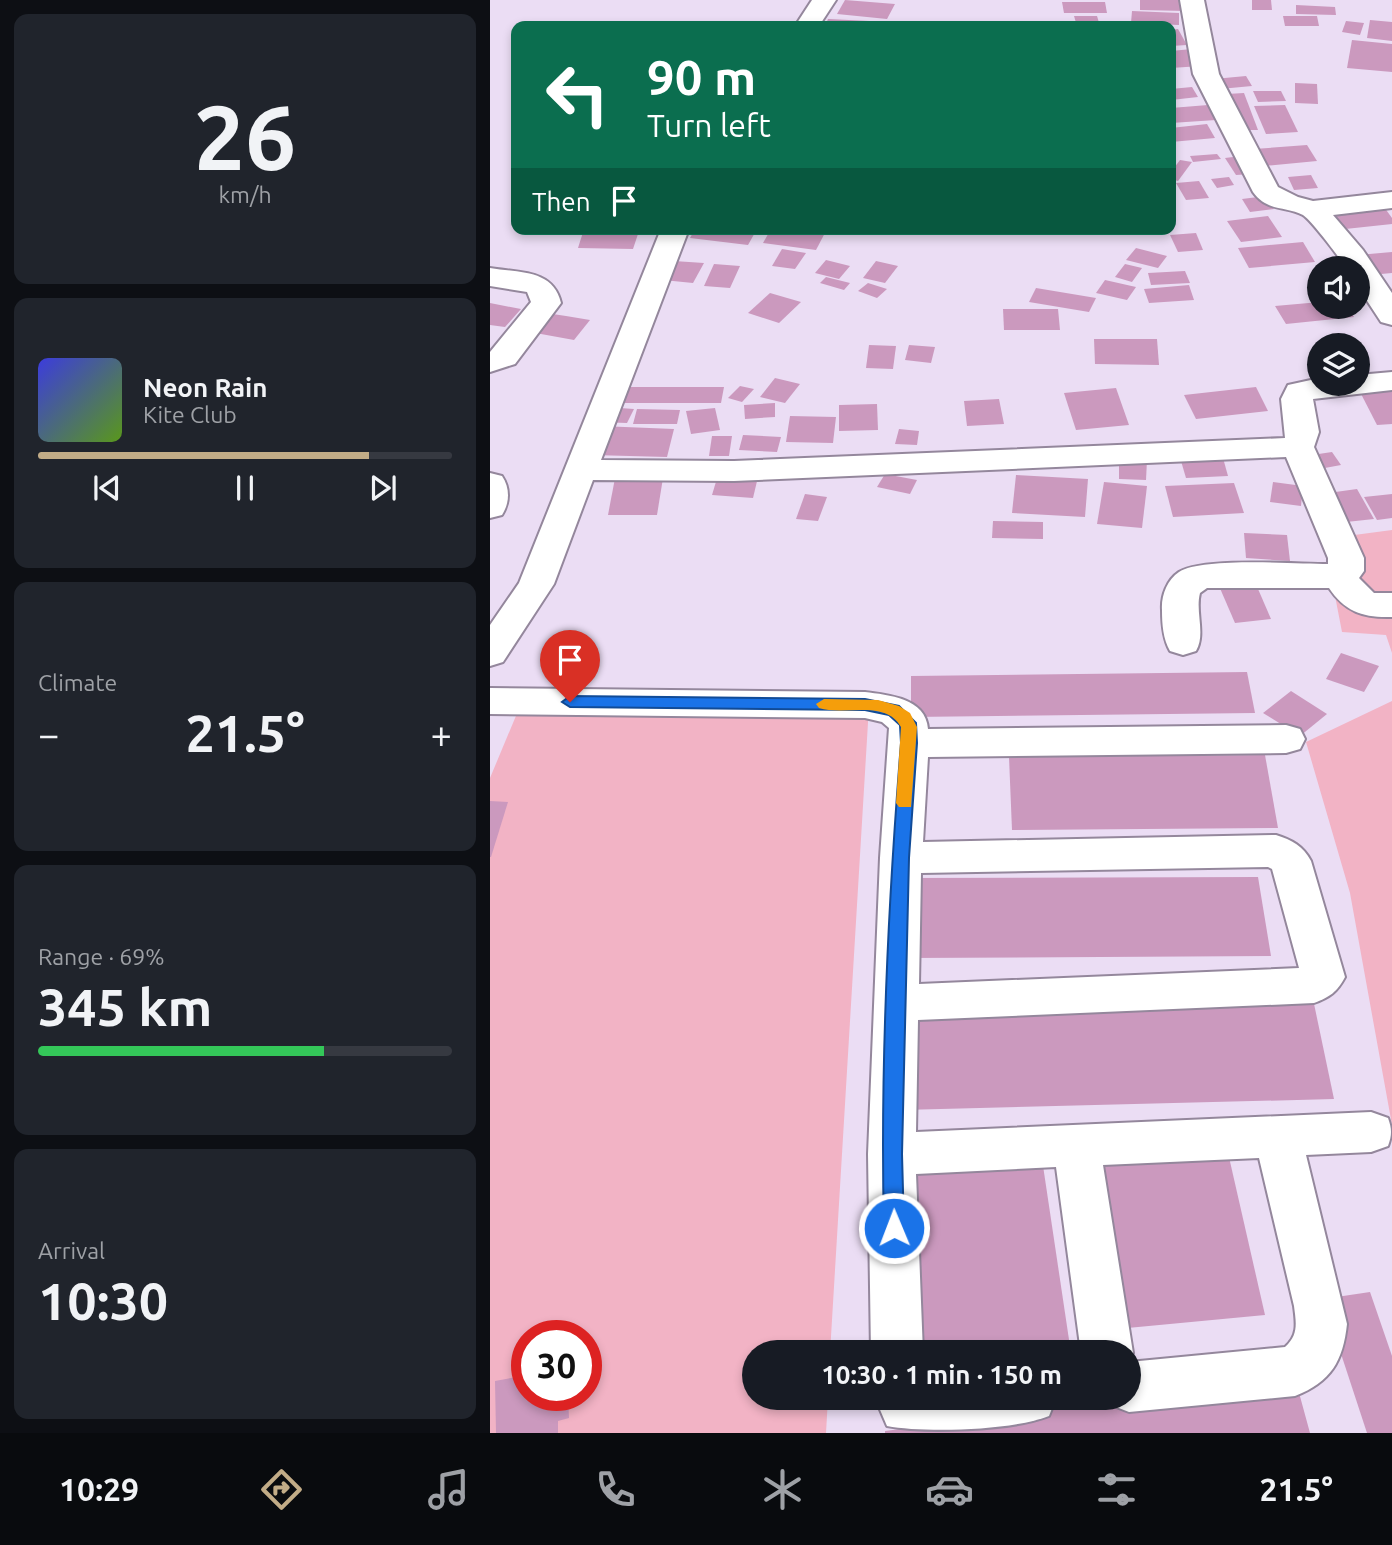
<!DOCTYPE html>
<html lang="en">
<head>
<meta charset="utf-8">
<style>
	body { margin:0; font-family:Ubuntu,sans-serif; background:#20242c; color:#f1f3f6; height:100vh; display:flex; flex-direction:column; font-size:26px; white-space:nowrap }
	* { box-sizing:border-box; margin:0 }
	p { font-size:23px; color:#9ea1a6 }
	.icon { flex:none; width:38px; height:38px; fill:none; stroke:currentColor; stroke-width:2; stroke-linecap:round; stroke-linejoin:round }
	.map { position:relative; flex:1; overflow:hidden }
	.side { display:flex; flex-direction:column; gap:14px; padding:14px; background:#0d0f14; width:490px }
	.side>* { flex:none }
	.guide { position:absolute; left:21px; top:21px; width:665px; height:214px; border-radius:14px; box-shadow:0 4px 10px #0003; background:#0b6e4f; color:#fff; overflow:hidden }
	.fabs { position:absolute; left:817px; top:256px; display:grid; gap:14px }
	.fabs a { display:grid; place-items:center; width:63px; height:63px; border-radius:50%; background:#171b24; box-shadow:0 4px 10px #0003; font-size:35px }
	.speed { position:absolute; left:21px; top:1320px; display:flex; gap:14px; font-size:35px; font-weight:700; text-align:center }
	.speed>* { display:grid; place-content:center; width:91px; height:91px; border-radius:50%; background:#171b24; box-shadow:0 4px 10px #0003; line-height:1 }
	.speed .limit { border:10px solid #d22; background:#fff; color:#111 }
	.pin { position:absolute; display:grid; place-items:center; width:60px; height:60px; color:#fff; margin:-72px -30px; border-radius:50% 50% 50% 0; rotate:-45deg; box-shadow:0 0 7px #0007 }
	.pin .icon { rotate:45deg }
	.me { position:absolute; width:77px; margin:-38px; rotate:359deg; stroke-linejoin:round; filter:drop-shadow(0 0 5px #0008) }
	.turn { display:flex; align-items:center; gap:24px; height:147px; padding:0 21px; font-size:32px }
	.turn .icon { width:91px; height:91px; stroke-width:2.5 }
	.turn b { display:block; font-size:49px; line-height:60px }
	.then { display:flex; align-items:center; height:66px; padding:0 21px; background:#0003; gap:14px; font-size:26px }
	.big { font-size:52px; font-weight:700; line-height:1.1 }
	.side .tile { flex:1; display:flex; flex-direction:column; justify-content:center; gap:10px; min-width:0; padding:0 24px; border-radius:14px; background:#20242c }
	.side .dial { align-items:center; gap:0 }
	.dial b { font-size:91px; line-height:1 }
	.song { display:flex; align-items:center; gap:21px }
	.cover { width:84px; height:84px; border-radius:10px; background:linear-gradient(135deg,hsl(240 70% 55%),hsl(90 70% 35%)) }
	.played { height:7px; border-radius:4px; background:linear-gradient(90deg,#c2ac87 80%,#363941 80%) }
	.keys { display:flex; justify-content:space-around; direction:ltr }
	.heat { display:flex; justify-content:space-between; align-items:center; font-size:38px; direction:ltr }
	.charge { height:10px; border-radius:5px; background:linear-gradient(90deg,#34c759 69%,#363941 0) }
	.trip { position:absolute; left:252px; top:1340px; width:399px; height:70px; border-radius:35px; background:#171b24; box-shadow:0 4px 10px #0003; font-weight:700; line-height:70px; text-align:center }
	.dock { display:flex; height:112px; justify-content:space-around; align-items:center; background:#090b0e; color:#9ea1a6 }
	.dock .icon { width:49px; height:49px }
	.dock .on { color:#c2ac87 }
	.dock b { font-size:32px; color:#f1f3f6 }
	main { display:flex; flex:1; min-height:0 }
	.map>svg:first-child { display:block }
	.green { fill:#f2b3c5; fill-rule:evenodd }
	.building { fill:#cb99be }
	.lines { fill:none; stroke-linecap:round; stroke-linejoin:round }
	.street-casing { stroke:#94879c; stroke-width:4 }
	.street { fill:#fff; fill-rule:evenodd }
	.route { fill:#1a73e8; stroke:#114b97; stroke-width:2 }
	.slow { fill:#f59e0b }
</style>
</head>
<body>
<main>
<section class="side">
<div class="tile dial"><b>26</b><p>km/h</p></div>
<div class="tile">
<div class="song"><i class="cover"></i><div><b>Neon Rain</b><p>Kite Club</p></div></div>
<div class="played"></div>
<div class="keys"><svg class="icon" aria-label="previous" viewBox="0 0 24 24"><path d="M18 5L8 12l10 7zM5 5v14"/></svg><svg class="icon" aria-label="pause" viewBox="0 0 24 24"><path d="M8 5v14M16 5v14"/></svg><svg class="icon" aria-label="next" viewBox="0 0 24 24"><path d="M6 5l10 7-10 7zM19 5v14"/></svg></div>
</div>
<div class="tile"><p>Climate</p>
<div class="heat"><a>−</a><b class="big">21.5°</b><a>+</a></div>
</div>
<div class="tile"><p>Range · 69%</p><b class="big">345 km</b><div class="charge"></div></div>
<div class="tile"><p>Arrival</p><b class="big">10:30</b></div>
</section>
<div class="map">
<svg width="902" height="1433" viewBox="0 0 902 1433">
	<rect width="100%" height="100%" fill="#ebddf4"/>
	<g class="green">
		<path d="M902,530V653L896,635L852,632L834,539Z"/>
		<path d="M33,699L379,706L340,1353H264V1398H338L336,1433H0V778ZM37,1335H96V1395H37Z"/>
		<path d="M902,701V1125L860,893L816,742Z"/>
	</g>
	<g class="building">
		<path d="M355,0L405,4L397,19L347,14Z"/>
		<path d="M650,0H694L696,11L650,10Z"/>
		<path d="M762,0H781L782,10H762Z"/>
		<path d="M572,2H615L617,13H574Z"/>
		<path d="M806,5L845,7L846,15L806,14Z"/>
		<path d="M642,11L689,13V25L641,23Z"/>
		<path d="M584,16H607L610,26H587Z"/>
		<path d="M793,16H827L829,26H795Z"/>
		<path d="M338,19L400,22L399,26H335Z"/>
		<path d="M880,20L902,22V41L877,38Z"/>
		<path d="M856,21L874,23L870,35L852,32Z"/>
		<path d="M688,29L697,45L681,46V30Z"/>
		<path d="M862,40L902,44V72L857,68Z"/>
		<path d="M702,49L711,66L681,68V51Z"/>
		<path d="M756,76L762,86L730,89L724,79Z"/>
		<path d="M805,83L827,84L828,104L805,103Z"/>
		<path d="M702,87L708,97L681,100V89Z"/>
		<path d="M763,91H791L796,101L768,102Z"/>
		<path d="M754,93L768,130H750L737,94Z"/>
		<path d="M718,105L726,120L681,123V108Z"/>
		<path d="M795,105L808,132L776,134L764,106Z"/>
		<path d="M717,124L725,138L681,142V128Z"/>
		<path d="M817,145L827,161L774,166L764,149Z"/>
		<path d="M727,154L731,159L703,162L700,156Z"/>
		<path d="M751,156L762,174L746,175L735,158Z"/>
		<path d="M690,160L702,162L688,181L681,179V172Z"/>
		<path d="M821,175L828,188L804,190L798,177Z"/>
		<path d="M739,177L744,185L727,188L721,179Z"/>
		<path d="M709,181L719,198L696,200L686,183Z"/>
		<path d="M776,196L784,209L760,212L752,199Z"/>
		<path d="M894,207L902,218V224L846,230L835,214Z"/>
		<path d="M778,216L792,237L751,242L737,221Z"/>
		<path d="M94,229L149,231L143,249L88,248Z"/>
		<path d="M205,229H267L258,245L200,238Z"/>
		<path d="M281,229H337L326,250L273,243Z"/>
		<path d="M706,233L713,250L688,252L680,235Z"/>
		<path d="M813,242L825,262L759,268L748,248Z"/>
		<path d="M646,248L677,256L668,268L636,260Z"/>
		<path d="M292,249L316,253L305,269L282,266Z"/>
		<path d="M902,252V273L880,275L868,255Z"/>
		<path d="M336,260L360,266L349,279L325,273Z"/>
		<path d="M184,261L214,263L203,283L173,280Z"/>
		<path d="M386,261L408,266L395,283L373,278Z"/>
		<path d="M224,264L250,266L240,288L214,286Z"/>
		<path d="M635,264L652,268L642,282L625,277Z"/>
		<path d="M695,271L700,283L661,285L658,273Z"/>
		<path d="M336,277L360,283L354,290L330,283Z"/>
		<path d="M615,280L646,287L637,300L606,293Z"/>
		<path d="M378,283L397,289L387,298L368,291Z"/>
		<path d="M699,285L704,300L659,303L654,289Z"/>
		<path d="M546,288L606,298L599,312L539,302Z"/>
		<path d="M280,293L311,302L289,323L258,313Z"/>
		<path d="M830,302V306H857L864,317L796,324L785,306Z"/>
		<path d="M0,303L10,305L31,309L15,327L0,325Z"/>
		<path d="M513,309H568L570,330H514Z"/>
		<path d="M56,313L76,316L100,320L84,340L40,332Z"/>
		<path d="M604,339H667L669,365L605,364Z"/>
		<path d="M379,345L406,346L403,369L376,368Z"/>
		<path d="M419,345L445,347L441,363L415,360Z"/>
		<path d="M285,378L310,384L295,403L270,397Z"/>
		<path d="M902,385V424L887,425L868,388Z"/>
		<path d="M250,386L264,389L252,402L238,398Z"/>
		<path d="M128,387H234L231,403H124Z"/>
		<path d="M766,387L778,411L706,419L694,395Z"/>
		<path d="M626,388L639,425L586,430L574,393Z"/>
		<path d="M509,399L514,424L477,426L474,401Z"/>
		<path d="M285,403V417L255,419L254,405Z"/>
		<path d="M387,404L388,430L349,431V405Z"/>
		<path d="M116,407L144,409L137,423L109,422Z"/>
		<path d="M225,408L230,430L201,434L196,411Z"/>
		<path d="M147,409L190,410L187,424H143Z"/>
		<path d="M300,416L346,417L343,443L296,442Z"/>
		<path d="M110,426L184,429L177,457L102,455Z"/>
		<path d="M409,429L429,431L427,445L405,444Z"/>
		<path d="M253,435L291,437L287,452L249,450Z"/>
		<path d="M222,436H242L239,456H219Z"/>
		<path d="M842,452L851,465L824,470L815,456Z"/>
		<path d="M733,458L738,476L696,478L691,461Z"/>
		<path d="M629,460H657L656,480L629,479Z"/>
		<path d="M395,474L427,480L420,494L387,487Z"/>
		<path d="M228,475L268,477L263,498L222,495Z"/>
		<path d="M526,475L598,479L595,517L522,513Z"/>
		<path d="M125,478H173L167,515H118Z"/>
		<path d="M614,482L657,486L652,528L607,524Z"/>
		<path d="M783,482L813,486L811,506L780,502Z"/>
		<path d="M744,483L754,513L683,517L675,486Z"/>
		<path d="M867,489L884,519L847,523L831,494Z"/>
		<path d="M315,494L337,497L328,521L306,519Z"/>
		<path d="M902,494V518L887,520L874,497Z"/>
		<path d="M503,521L553,522V539L502,538Z"/>
		<path d="M754,533L797,535L800,561L756,558Z"/>
		<path d="M765,582L781,619L745,623L729,586Z"/>
		<path d="M851,653L889,666L874,692L836,679Z"/>
		<path d="M757,672L765,713L421,717V676Z"/>
		<path d="M801,691L837,714L810,736L773,713Z"/>
		<path d="M775,755L788,828L522,830L519,757Z"/>
		<path d="M0,801L18,802L1,857H0Z"/>
		<path d="M768,877L781,956L415,958L416,878Z"/>
		<path d="M823,999L844,1099L412,1110L410,1010Z"/>
		<path d="M736,1144L775,1315L627,1329L597,1156Z"/>
		<path d="M552,1159L581,1353H419L404,1171Z"/>
		<path d="M880,1292L902,1356V1433H877L833,1299Z"/>
		<path d="M37,1375V1395H78L79,1418L68,1421V1433H6L5,1381Z"/>
		<path d="M805,1378L820,1433H395V1431Z"/>
	</g>
	<g class="lines">
		<g class="street-casing">
			<g id="street">
				<path d="M322,0H346L329,26H305Z"/>
				<path d="M690,0H714L729,74L788,187L808,197L823,201L902,192V208L843,215L873,250L902,293V325L891,322L868,287V268H856C850,258 821,220 813,215C797,206 777,212 763,192L703,74Z"/>
				<path d="M171,229H199L111,460L244,461L795,438L791,399L798,385L830,378V383H868V375L902,372V390L823,399L829,432L824,447L874,558V571L869,578L884,593H902V617C874,618 855,612 839,588H717L710,593C705,612 716,634 706,651L693,655L680,651C673,639 672,624 672,610C671,596 677,580 689,572C713,557 806,564 838,564V558L796,457L244,481L103,480L64,584L13,662L0,666V625L29,583Z"/>
				<path d="M0,268C29,273 63,269 71,303L25,364L0,372V352L41,302L37,292L0,286Z"/>
				<path d="M0,473L12,476C20,488 20,502 12,515L0,518Z"/>
				<path d="M0,688L375,692C398,695 436,698 438,729L796,725L810,729L815,739L810,749L796,753L438,757L433,842L786,835C802,840 813,846 821,861L855,977C847,992 840,997 824,1003L428,1020L426,1132L881,1112L898,1118C902,1129 902,1135 898,1146L881,1152L816,1155L857,1324C853,1361 841,1382 805,1396L639,1412L621,1405L618,1398H639V1353H591L566,1167L426,1174L433,1353H381L378,1154L390,858L399,728L392,722L375,718L0,714ZM778,867L782,869L809,968L429,984L431,873ZM769,1158L804,1306C806,1322 809,1335 795,1347L639,1362L643,1353L613,1165Z"/>
				<path d="M385,1398H566L559,1416C521,1431 434,1433 397,1426Z"/>
			</g>
		</g>
		<use href="#street" class="street"/>
	</g>
	<path class="route" d="M80,696L375,699L409,706L426,723L427,743L419,858L412,1154L414,1228L411,1235L404,1238L397,1235L394,1228C390,1067 398,904 411,743L410,725L399,715L375,710L80,707L72,702Z"/>
	<path class="slow" d="M334,699L388,700L409,706L420,713L427,727L421,807H409L406,803L411,727C396,699 354,716 329,708L326,704Z"/>
</svg>
<div class="fabs">
<a><svg class="icon" aria-label="sound" viewBox="0 0 24 24"><path d="M4 9h4l5-4v14l-5-4H4zM17 9q2 3 0 6"/></svg></a>
<a><svg class="icon" aria-label="layers" viewBox="0 0 24 24"><path d="M12 4l9 5-9 5-9-5zM3 14l9 5 9-5"/></svg></a>
</div>
<div class="speed"><div class="limit">30</div></div>
<div class="pin" style="left:80px;top:702px;background:#d93025"><svg class="icon" aria-label="arrive" viewBox="0 0 24 24"><path d="M6 21V4h12l-3 4 3 4H6"/></svg></div>
<svg class="me" style="left:404px;top:1228px" viewBox="-20 -20 40 40"><circle r="17" fill="#1a73e8" stroke="#fff" stroke-width="3"/><path d="M0-11L8 9 0 5-8 9z" fill="#fff"/></svg>
<div class="trip">10:30 · 1 min · 150 m</div>
<div class="guide">
<div class="turn"><svg class="icon" aria-label="left" viewBox="0 0 24 24"><path d="M17 20v-9H6M10 6l-5 5 5 5"/></svg><div><b>90 m</b>Turn left</div></div>
<div class="then">Then<svg class="icon" aria-label="arrive" viewBox="0 0 24 24"><path d="M6 21V4h12l-3 4 3 4H6"/></svg></div>
</div>
</div>
</main>
<nav class="dock">
<b>10:29</b>
<svg class="icon on" aria-label="directions" viewBox="0 0 24 24"><path d="M12 3l9 9-9 9-9-9zM9 14v-3h6M13 9l2 2-2 2"/></svg>
<svg class="icon" aria-label="music" viewBox="0 0 24 24"><path d="M9 18V5l10-2v13"/><circle cx="6" cy="18" r="3"/><circle cx="16" cy="16" r="3"/></svg>
<svg class="icon" aria-label="phone" viewBox="0 0 24 24"><path d="M5 4h4l2 5-3 2q2 4 5 5l2-3 5 2v4C11 20 4 13 5 4z"/></svg>
<svg class="icon" aria-label="climate" viewBox="0 0 24 24"><path d="M12 3v18M4 7l16 10M4 17L20 7"/></svg>
<svg class="icon" aria-label="car" viewBox="0 0 24 24"><path d="M5 17H2v-5l4-1 3-4h7l3 4 3 1v5h-3M9 17h6M6 11h13"/><circle cx="7" cy="17" r="2"/><circle cx="17" cy="17" r="2"/></svg>
<svg class="icon" aria-label="filters" viewBox="0 0 24 24"><path d="M4 7h16M4 17h16"/><circle cx="9" cy="7" r="2"/><circle cx="15" cy="17" r="2"/></svg>
<b>21.5°</b>
</nav>
</body>
</html>
